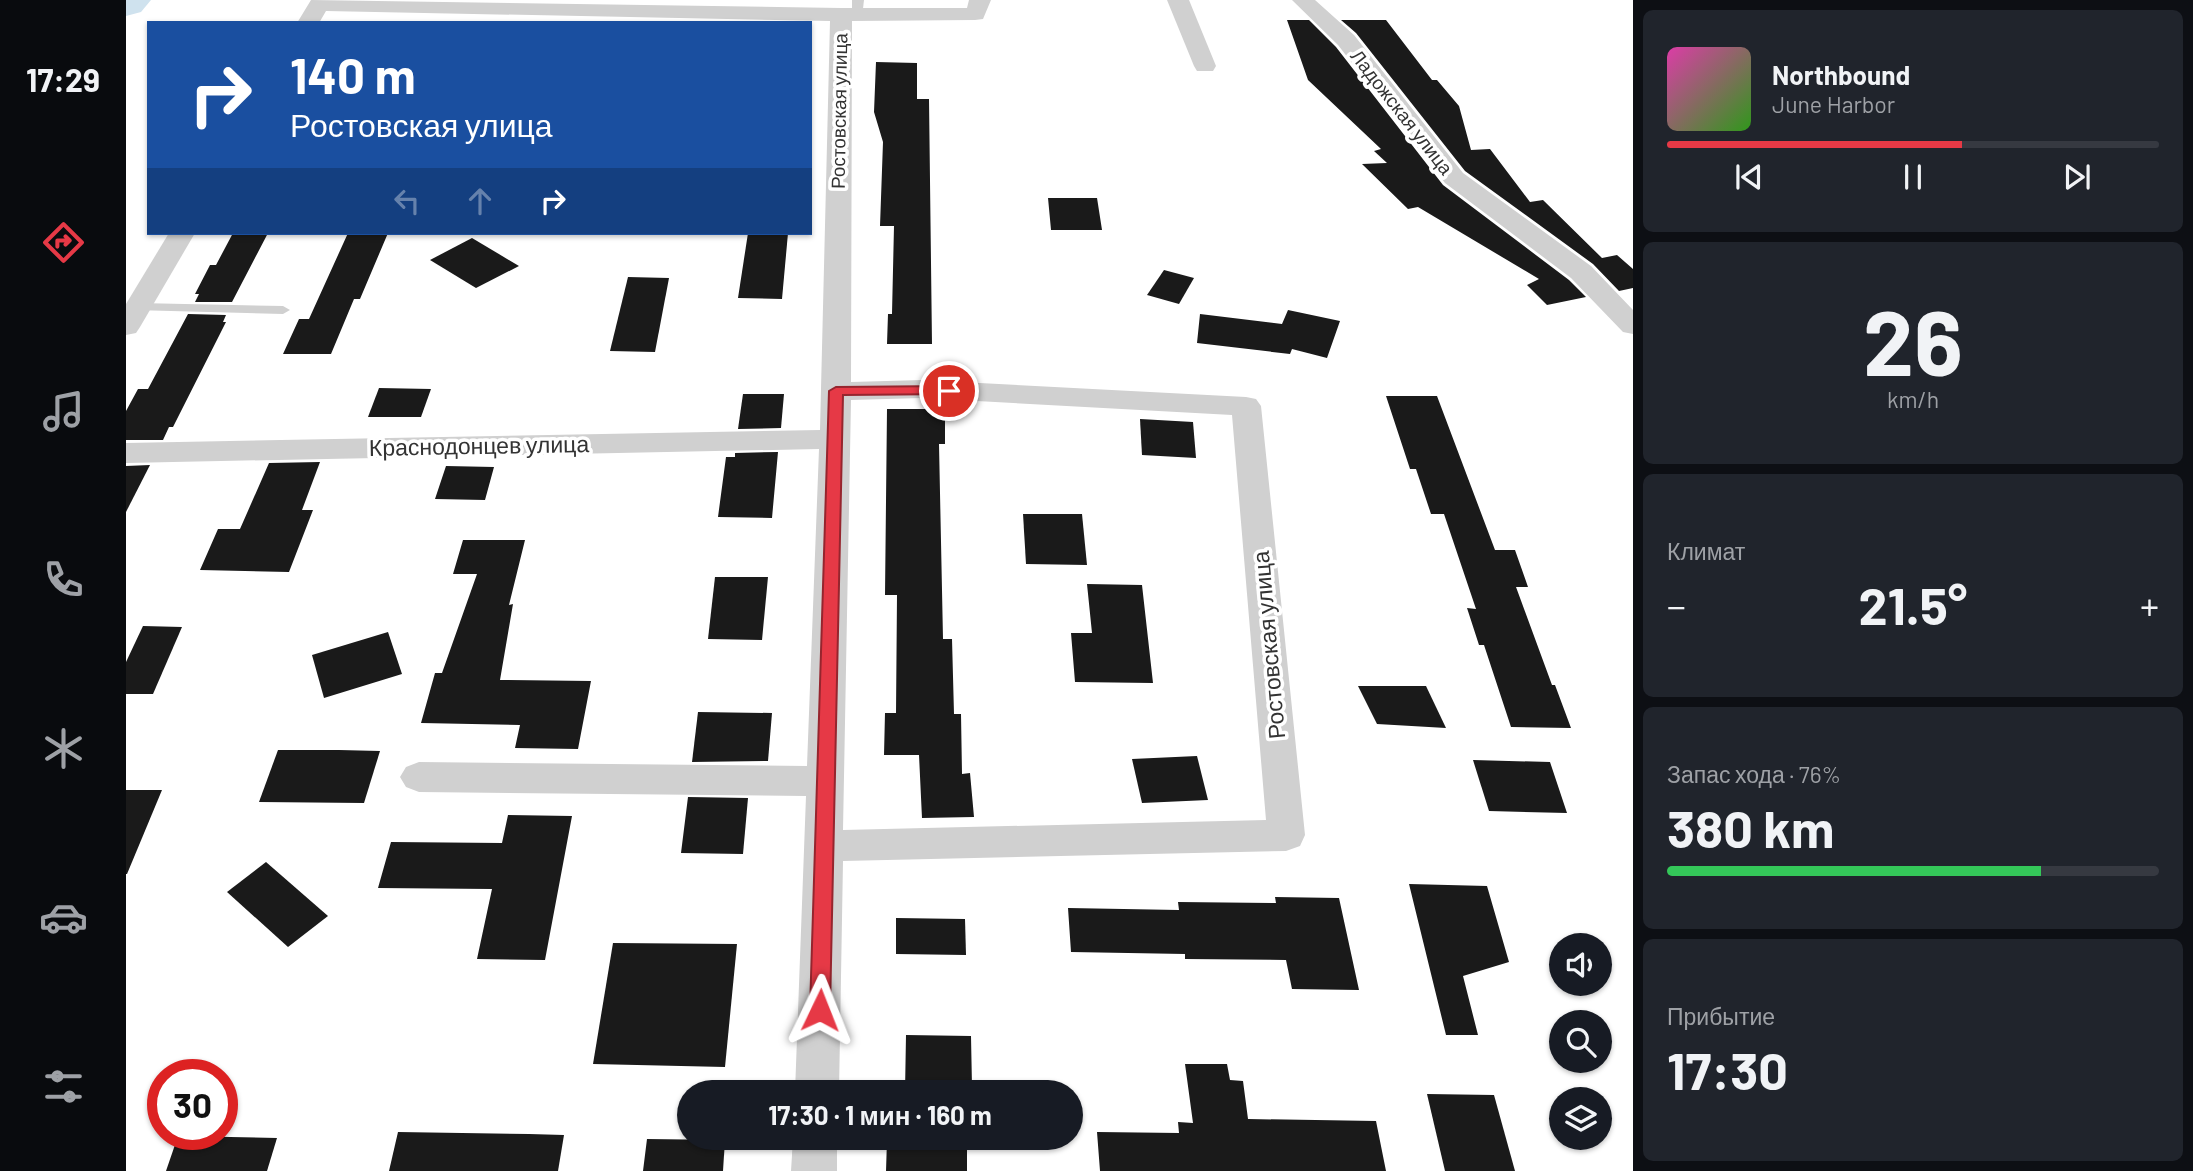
<!DOCTYPE html>
<html lang="ru">
<head>
<meta charset="utf-8">
<style>
	body { margin:0; font-family:Barlow,sans-serif; background:#20242c; color:#f1f3f6; height:100vh; display:flex; flex-direction:column; font-size:26px; white-space:nowrap }
	* { box-sizing:border-box; margin:0 }
	p { font-size:23px; color:#9ea1a6 }
	.icon { flex:none; width:38px; height:38px; fill:none; stroke:currentColor; stroke-width:2; stroke-linecap:round; stroke-linejoin:round }
	.map { position:relative; flex:1; overflow:hidden }
	.details { display:flex; flex-direction:column; gap:10px; padding:10px; background:#0d0f14; width:560px }
	.details>* { flex:none }
	.top-card { position:absolute; left:21px; top:21px; width:665px; height:214px; border-radius:0px; box-shadow:0 2px 5px #0004; background:#1a4fa0; color:#fff; overflow:hidden }
	.tools { position:absolute; left:1423px; top:933px; display:grid; gap:14px }
	.tools a { display:grid; place-items:center; width:63px; height:63px; border-radius:50%; background:#171b24; box-shadow:0 2px 5px #0004; font-size:35px }
	.speed { position:absolute; left:21px; top:1059px; display:flex; gap:14px; font-size:35px; font-weight:700; text-align:center }
	.speed>* { display:grid; place-content:center; width:91px; height:91px; border-radius:50%; background:#171b24; box-shadow:0 2px 5px #0004; line-height:1 }
	.speed .limit { border:10px solid #d22; background:#fff; color:#111 }
	.pin { position:absolute; display:grid; place-items:center; width:60px; height:60px; color:#fff; margin:-30px; border:4px solid #fff; border-radius:50%; box-shadow:0 2px 7px #0007 }
	.me { position:absolute; width:77px; margin:-38px; rotate:2deg; stroke-linejoin:round; filter:drop-shadow(0 0 5px #0008) }
	.turn { display:flex; align-items:center; gap:24px; height:147px; padding:0 28px; font-size:32px }
	.turn .icon { width:91px; height:91px; stroke-width:2.5 }
	.turn b { display:block; font-size:49px; line-height:60px }
	.lanes { display:flex; align-items:center; height:66px; padding:0 28px; background:#0003; justify-content:center; gap:35px; direction:ltr }
	.lanes .off { opacity:.35 }
	.big { font-size:52px; font-weight:700; line-height:1.1 }
	.details .widget { flex:1; display:flex; flex-direction:column; justify-content:center; gap:10px; min-width:0; padding:0 24px; border-radius:10px; background:#20242c }
	.details .dial { align-items:center; gap:0 }
	.dial b { font-size:91px; line-height:1 }
	.song { display:flex; align-items:center; gap:21px }
	.cover { width:84px; height:84px; border-radius:10px; background:linear-gradient(135deg,hsl(320 70% 55%),hsl(110 70% 35%)) }
	.played { height:7px; border-radius:4px; background:linear-gradient(90deg,#e63946 60%,#363941 60%) }
	.keys { display:flex; justify-content:space-around; direction:ltr }
	.heat { display:flex; justify-content:space-between; align-items:center; font-size:38px; direction:ltr }
	.charge { height:10px; border-radius:5px; background:linear-gradient(90deg,#34c759 76%,#363941 0) }
	.trip { position:absolute; left:551px; top:1080px; width:406px; height:70px; border-radius:35px; background:#171b24; box-shadow:0 2px 5px #0004; font-weight:700; line-height:70px; text-align:center }
	main { display:flex; flex:1; min-height:0 }
	.tab-bar { display:flex; flex-direction:column; width:126px; justify-content:space-around; align-items:center; background:#090b0e; color:#9ea1a6 }
	.tab-bar .icon { width:49px; height:49px }
	.tab-bar .on { color:#e63946 }
	.tab-bar b { font-size:32px; color:#f1f3f6 }
	.map>svg:first-child { display:block }
	.lines { fill:none; stroke-linecap:round; stroke-linejoin:round }
	.river { fill:#cfe2ee; fill-rule:evenodd }
	.building { fill:#1a1a1a }
	.lane { fill:#d0d0d0; fill-rule:evenodd }
	.street { fill:#d0d0d0; fill-rule:evenodd }
	.route { fill:#e63946; stroke:#96252e; stroke-width:2 }
	.labels { text-anchor:middle; stroke-width:7; stroke-linejoin:round; paint-order:stroke }
	.far-street-label { font-size:19px; fill:#333; stroke:#fff }
	.street-label { font-size:23px; fill:#333; stroke:#fff }
</style>
</head>
<body>
<main>
<nav class="tab-bar">
<b>17:29</b>
<svg class="icon on" aria-label="directions" viewBox="0 0 24 24"><path d="M12 3l9 9-9 9-9-9zM9 14v-3h6M13 9l2 2-2 2"/></svg>
<svg class="icon" aria-label="music" viewBox="0 0 24 24"><path d="M9 18V5l10-2v13"/><circle cx="6" cy="18" r="3"/><circle cx="16" cy="16" r="3"/></svg>
<svg class="icon" aria-label="phone" viewBox="0 0 24 24"><path d="M5 4h4l2 5-3 2q2 4 5 5l2-3 5 2v4C11 20 4 13 5 4z"/></svg>
<svg class="icon" aria-label="climate" viewBox="0 0 24 24"><path d="M12 3v18M4 7l16 10M4 17L20 7"/></svg>
<svg class="icon" aria-label="car" viewBox="0 0 24 24"><path d="M5 17H2v-5l4-1 3-4h7l3 4 3 1v5h-3M9 17h6M6 11h13"/><circle cx="7" cy="17" r="2"/><circle cx="17" cy="17" r="2"/></svg>
<svg class="icon" aria-label="filters" viewBox="0 0 24 24"><path d="M4 7h16M4 17h16"/><circle cx="9" cy="7" r="2"/><circle cx="15" cy="17" r="2"/></svg>
</nav>
<div class="map">
<svg width="1507" height="1171" viewBox="0 0 1507 1171">
	<rect width="100%" height="100%" fill="#fff"/>
	<g class="lines">
		<path class="river" d="M0,0H25L15,12L0,16Z"/>
	</g>
	<g class="building">
		<path d="M1161,20H1183L1210,47L1317,185L1443,280L1460,297L1421,305L1401,285L1413,279L1292,207L1282,209L1236,164L1261,163L1248,151L1255,149L1182,80Z"/>
		<path d="M1215,20H1260L1306,80H1311L1333,106L1345,150L1364,149L1404,202L1417,200L1476,258L1491,255L1507,269V288L1493,291L1467,264L1339,171L1230,33Z"/>
		<path d="M750,62L791,63V99H803L806,344H761L762,314H766L768,226H754L757,142L748,112Z"/>
		<path d="M922,198H971L976,230H925Z"/>
		<path d="M107,233H142L106,302H69L73,294H69L84,265H90Z"/>
		<path d="M222,233H262L234,299H228L205,354H157L173,319H183Z"/>
		<path d="M622,233H662L656,299L612,298Z"/>
		<path d="M346,238L393,266L350,288L304,260Z"/>
		<path d="M1038,270L1068,278L1053,304L1021,295Z"/>
		<path d="M502,277L543,278L529,352L484,351Z"/>
		<path d="M1162,310L1214,321L1201,358L1166,349L1164,354L1071,343L1074,314L1156,324Z"/>
		<path d="M62,314L100,315L97,322H100L47,427H43L37,440H0V411L12,389H22Z"/>
		<path d="M253,388L305,389L295,417H242Z"/>
		<path d="M617,394H658L655,428L612,429Z"/>
		<path d="M1260,396H1311L1369,550H1389L1402,587H1390L1426,685H1429L1445,728L1385,727L1358,645H1353L1341,608L1350,609L1318,514H1305L1290,469H1284Z"/>
		<path d="M761,409H819V444H813L817,639H826L828,714H835L836,774L844,773L848,817L796,818L793,755H758L759,713H770L771,595H759Z"/>
		<path d="M1014,419L1067,422L1070,458L1016,455Z"/>
		<path d="M652,452L646,518L592,517L600,457H609V453Z"/>
		<path d="M194,462L176,510H187L163,572L74,570L92,529H114L143,463Z"/>
		<path d="M24,465L0,512V466Z"/>
		<path d="M320,466L368,467L359,500L309,499Z"/>
		<path d="M897,514H956L961,565L900,564Z"/>
		<path d="M337,540H399L383,605L387,604L374,680L465,681L452,749L389,748L394,725L295,723L309,673H316L351,574H327Z"/>
		<path d="M589,577H642L636,640L582,639Z"/>
		<path d="M961,584L1016,585L1027,683L949,682L945,633H966Z"/>
		<path d="M17,626L56,627L27,694H0V662Z"/>
		<path d="M262,632L276,674L198,698L186,655Z"/>
		<path d="M1232,686H1300L1320,728L1251,724Z"/>
		<path d="M572,712L646,713L642,761L566,762Z"/>
		<path d="M152,750H213L254,751L238,803L133,802Z"/>
		<path d="M1071,756L1082,800L1016,803L1006,759Z"/>
		<path d="M1347,760L1424,762L1441,813L1363,811Z"/>
		<path d="M0,790H36L1,874H0Z"/>
		<path d="M562,797L622,798L617,854L555,853Z"/>
		<path d="M382,815L446,816L419,960L351,959L366,889L252,888L265,842L376,843Z"/>
		<path d="M140,862L202,916L162,947L101,892Z"/>
		<path d="M1283,884L1361,886L1383,962L1337,976L1352,1035H1320Z"/>
		<path d="M1149,897L1213,898L1233,990L1166,989L1160,960L1059,959V954L945,952L942,908L1053,910L1052,902L1150,903Z"/>
		<path d="M770,918L839,919L840,955L770,954Z"/>
		<path d="M487,943L611,944L599,1067L467,1064Z"/>
		<path d="M780,1035L845,1036L846,1087L840,1086V1092H779Z"/>
		<path d="M1059,1064H1101L1104,1080L1117,1081L1122,1119L1250,1121L1260,1171H974L971,1132L1053,1133L1052,1122L1067,1123Z"/>
		<path d="M1301,1094L1368,1095L1389,1171H1319Z"/>
		<path d="M272,1132L403,1134L438,1135L432,1171H263Z"/>
		<path d="M52,1136L151,1138L141,1171H40Z"/>
		<path d="M779,1138H841V1171H760L761,1139Z"/>
		<path d="M521,1139L599,1140L597,1171H517Z"/>
	</g>
	<g class="lines">
		<g class="lane">
			<path d="M726,0H738L736,17L726,15Z"/>
			<path d="M12,303L157,306L164,310L157,314L7,310L5,307L7,304Z"/>
		</g>
		<g class="street">
			<path d="M185,0L715,8H841L843,0H865L857,19L849,20L726,21L725,382L796,380L1120,397L1130,399L1135,406L1179,835L1174,846L1160,851L717,861L713,1092H669L680,796L293,792L280,787L274,777L280,767L293,762L681,766L693,449L0,463V443L694,430L704,21L200,11L193,23H171ZM796,398L1106,415L1140,820L717,830L725,400Z"/>
			<path d="M1041,0H1063L1090,66L1087,71H1071L1068,66Z"/>
			<path d="M1166,0H1189L1228,35L1337,173L1465,266L1507,310V334L1497,332L1445,278L1319,183L1212,45Z"/>
			<path d="M43,233H69L14,327L10,333L0,335V304Z"/>
			<path d="M667,1138H711V1171H665Z"/>
		</g>
	</g>
	<path class="route" d="M823,386L828,388V394L717,395L704,1010L701,1016L694,1019L687,1016L684,1010L703,391L710,387Z"/>
	<g class="labels">
		<g class="far-street-label">
			<text transform="translate(713 111) rotate(-89)" y="7">Ростовская улица</text>
			<text transform="translate(1276 112) rotate(52)" y="7">Ладожская улица</text>
		</g>
		<g class="street-label">
			<text transform="translate(353 446) rotate(-1)" y="8">Краснодонцев улица</text>
			<text transform="translate(1143 645) rotate(-95)" y="8">Ростовская улица</text>
		</g>
	</g>
</svg>
<div class="tools">
<a><svg class="icon" aria-label="sound" viewBox="0 0 24 24"><path d="M4 9h4l5-4v14l-5-4H4zM17 9q2 3 0 6"/></svg></a>
<a><svg class="icon" aria-label="search" viewBox="0 0 24 24"><circle cx="10" cy="10" r="6"/><path d="M15 15l6 6"/></svg></a>
<a><svg class="icon" aria-label="layers" viewBox="0 0 24 24"><path d="M12 4l9 5-9 5-9-5zM3 14l9 5 9-5"/></svg></a>
</div>
<div class="speed"><div class="limit">30</div></div>
<div class="pin" style="left:823px;top:391px;background:#d93025"><svg class="icon" aria-label="arrive" viewBox="0 0 24 24"><path d="M6 21V4h12l-3 4 3 4H6"/></svg></div>
<svg class="me" style="left:694px;top:1010px" viewBox="-20 -20 40 40"><path d="M0-17L14 15 0 8-14 15z" fill="#e63946" stroke="#fff" stroke-width="4"/></svg>
<div class="trip">17:30 · 1 мин · 160 m</div>
<div class="top-card">
<div class="turn"><svg class="icon" aria-label="right" viewBox="0 0 24 24"><path d="M7 20v-9h11M14 6l5 5-5 5"/></svg><div><b>140 m</b>Ростовская улица</div></div>
<div class="lanes"><svg class="icon off" aria-label="left" viewBox="0 0 24 24"><path d="M17 20v-9H6M10 6l-5 5 5 5"/></svg><svg class="icon off" aria-label="ahead" viewBox="0 0 24 24"><path d="M12 20V5M6 11l6-6 6 6"/></svg><svg class="icon" aria-label="right" viewBox="0 0 24 24"><path d="M7 20v-9h11M14 6l5 5-5 5"/></svg></div>
</div>
</div>
<section class="details">
<div class="widget">
<div class="song"><i class="cover"></i><div><b>Northbound</b><p>June Harbor</p></div></div>
<div class="played"></div>
<div class="keys"><svg class="icon" aria-label="previous" viewBox="0 0 24 24"><path d="M18 5L8 12l10 7zM5 5v14"/></svg><svg class="icon" aria-label="pause" viewBox="0 0 24 24"><path d="M8 5v14M16 5v14"/></svg><svg class="icon" aria-label="next" viewBox="0 0 24 24"><path d="M6 5l10 7-10 7zM19 5v14"/></svg></div>
</div>
<div class="widget dial"><b>26</b><p>km/h</p></div>
<div class="widget"><p>Климат</p>
<div class="heat"><a>−</a><b class="big">21.5°</b><a>+</a></div>
</div>
<div class="widget"><p>Запас хода · 76%</p><b class="big">380 km</b><div class="charge"></div></div>
<div class="widget"><p>Прибытие</p><b class="big">17:30</b></div>
</section>
</main>
</body>
</html>
